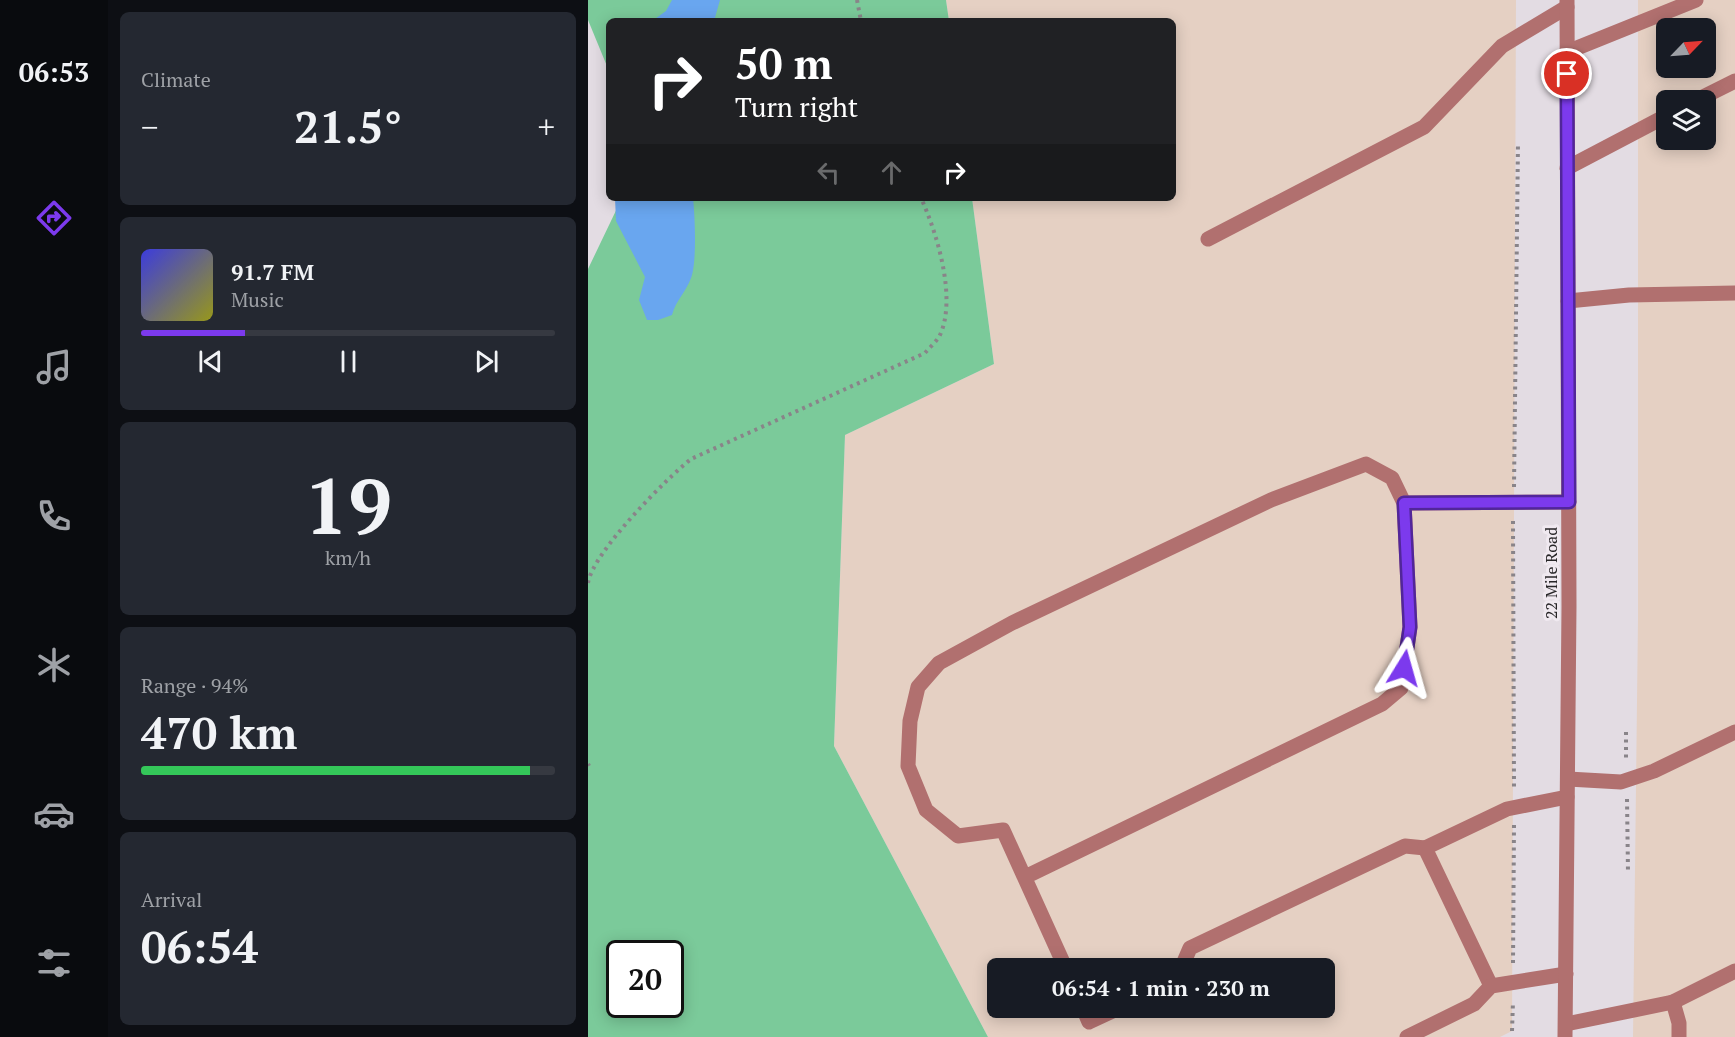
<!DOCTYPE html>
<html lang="en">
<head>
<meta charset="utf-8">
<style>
	body { margin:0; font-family:"PT Serif",serif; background:#242831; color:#f1f3f6; height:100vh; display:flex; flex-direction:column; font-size:22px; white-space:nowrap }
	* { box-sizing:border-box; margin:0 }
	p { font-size:20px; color:#9ea1a6 }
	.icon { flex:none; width:33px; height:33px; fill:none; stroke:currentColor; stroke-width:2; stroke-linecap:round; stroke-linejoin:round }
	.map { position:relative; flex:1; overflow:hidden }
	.sheet { display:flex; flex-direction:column; gap:12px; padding:12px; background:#0d0f14; width:480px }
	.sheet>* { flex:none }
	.hud { position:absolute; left:18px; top:18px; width:570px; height:183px; border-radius:9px; box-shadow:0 3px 15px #0003; background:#202124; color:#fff; overflow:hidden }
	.needle { width:39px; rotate:65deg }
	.buttons { position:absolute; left:1068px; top:18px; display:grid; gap:12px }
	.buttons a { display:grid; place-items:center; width:60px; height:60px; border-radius:9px; background:#171b24; box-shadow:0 3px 15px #0003; font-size:30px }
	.speed { position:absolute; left:18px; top:940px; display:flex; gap:12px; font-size:30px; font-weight:700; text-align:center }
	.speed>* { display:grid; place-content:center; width:78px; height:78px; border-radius:50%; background:#171b24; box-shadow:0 3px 15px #0003; line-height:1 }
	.speed .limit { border:3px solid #111; border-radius:9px; background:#fff; color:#111 }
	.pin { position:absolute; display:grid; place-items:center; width:51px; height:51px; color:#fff; margin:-26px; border:3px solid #fff; border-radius:50%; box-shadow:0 2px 6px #0007 }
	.me { position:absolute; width:66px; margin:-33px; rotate:8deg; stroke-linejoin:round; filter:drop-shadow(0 0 4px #0008) }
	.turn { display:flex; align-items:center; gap:21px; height:126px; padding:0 30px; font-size:27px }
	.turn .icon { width:78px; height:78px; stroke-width:2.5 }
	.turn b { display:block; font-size:42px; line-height:51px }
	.lanes { display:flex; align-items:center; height:57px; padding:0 30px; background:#0003; justify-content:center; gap:30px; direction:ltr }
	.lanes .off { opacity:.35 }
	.big { font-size:45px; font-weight:600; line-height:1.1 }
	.sheet .tile { flex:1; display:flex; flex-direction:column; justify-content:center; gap:9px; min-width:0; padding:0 21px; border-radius:9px; background:#242831 }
	.sheet .dial { align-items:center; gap:0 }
	.dial b { font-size:78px; line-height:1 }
	.song { display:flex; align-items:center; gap:18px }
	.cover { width:72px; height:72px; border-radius:9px; background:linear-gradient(135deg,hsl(240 70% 55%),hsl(60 70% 35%)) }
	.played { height:6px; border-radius:3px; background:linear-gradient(90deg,#7c3aed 25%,#363941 25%) }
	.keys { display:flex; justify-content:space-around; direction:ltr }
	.heat { display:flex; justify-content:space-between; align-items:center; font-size:33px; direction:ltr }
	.charge { height:9px; border-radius:4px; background:linear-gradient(90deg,#34c759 94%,#363941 0) }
	.trip { position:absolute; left:399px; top:958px; width:348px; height:60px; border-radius:9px; background:#171b24; box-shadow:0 3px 15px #0003; font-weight:600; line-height:60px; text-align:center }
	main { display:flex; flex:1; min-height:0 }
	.dock { display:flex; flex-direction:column; width:108px; justify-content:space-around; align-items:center; background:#090b0e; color:#9ea1a6 }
	.dock .icon { width:42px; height:42px }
	.dock .selected { color:#7c3aed }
	.dock b { font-size:27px; color:#f1f3f6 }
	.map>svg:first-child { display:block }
	.industrial { fill:#e5d0c3; fill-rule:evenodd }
	.green { fill:#7bca9a; fill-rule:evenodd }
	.water { fill:#69a6ef }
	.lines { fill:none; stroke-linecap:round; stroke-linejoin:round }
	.path { stroke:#898489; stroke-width:4; stroke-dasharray:3 4.5; stroke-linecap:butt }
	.minor { stroke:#b1706f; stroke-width:15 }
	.route-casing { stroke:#51269a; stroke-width:15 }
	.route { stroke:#7c3aed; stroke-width:10 }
	.labels { text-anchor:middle; stroke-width:6; stroke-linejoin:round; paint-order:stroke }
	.street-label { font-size:16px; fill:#272527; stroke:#f0e9f0 }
</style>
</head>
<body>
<main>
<nav class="dock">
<b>06:53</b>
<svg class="icon selected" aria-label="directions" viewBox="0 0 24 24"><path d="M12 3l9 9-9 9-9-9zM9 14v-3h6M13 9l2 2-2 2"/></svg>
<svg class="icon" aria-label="music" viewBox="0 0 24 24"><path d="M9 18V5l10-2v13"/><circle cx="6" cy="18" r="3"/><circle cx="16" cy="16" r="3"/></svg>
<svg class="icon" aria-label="phone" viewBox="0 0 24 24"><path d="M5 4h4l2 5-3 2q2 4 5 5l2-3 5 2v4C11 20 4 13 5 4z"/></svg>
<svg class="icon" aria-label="climate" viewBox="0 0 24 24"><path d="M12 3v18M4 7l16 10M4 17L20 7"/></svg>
<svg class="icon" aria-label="car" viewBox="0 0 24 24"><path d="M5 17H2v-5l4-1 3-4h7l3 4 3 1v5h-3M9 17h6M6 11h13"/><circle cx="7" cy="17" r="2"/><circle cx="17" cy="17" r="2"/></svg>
<svg class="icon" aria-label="filters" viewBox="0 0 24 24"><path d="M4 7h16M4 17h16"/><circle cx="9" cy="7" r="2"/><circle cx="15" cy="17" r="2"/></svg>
</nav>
<section class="sheet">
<div class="tile"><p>Climate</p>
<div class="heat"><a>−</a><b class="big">21.5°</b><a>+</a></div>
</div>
<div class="tile">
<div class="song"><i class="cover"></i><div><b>91.7 FM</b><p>Music</p></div></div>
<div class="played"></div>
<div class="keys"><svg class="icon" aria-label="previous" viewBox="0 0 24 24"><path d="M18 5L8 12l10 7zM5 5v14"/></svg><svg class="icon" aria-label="pause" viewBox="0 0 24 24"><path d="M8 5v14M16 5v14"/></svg><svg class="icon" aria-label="next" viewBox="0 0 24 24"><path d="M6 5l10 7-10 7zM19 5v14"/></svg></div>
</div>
<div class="tile dial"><b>19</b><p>km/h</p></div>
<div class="tile"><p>Range · 94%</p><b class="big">470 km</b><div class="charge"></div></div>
<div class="tile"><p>Arrival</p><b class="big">06:54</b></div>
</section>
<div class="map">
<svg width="1147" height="1037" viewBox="0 0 1147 1037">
	<rect width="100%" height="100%" fill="#e3dce3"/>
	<g class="industrial">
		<path d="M358,0H928L924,1031L912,1037H400L246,746L257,435L406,364L384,198H585V21H361ZM410,969H736V1008H410Z"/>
		<path d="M1050,0H1147V1037H1045L1050,619ZM1078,28H1118V68H1078ZM1078,100H1118V140H1078Z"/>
	</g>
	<g class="green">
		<path d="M0,0H358L361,21H21V71L0,20Z"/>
		<path d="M34,198H384L406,364L257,435L246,746L400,1037H0V269ZM32,954H82V1005H32Z"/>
	</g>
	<g class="water">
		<path d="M84,0H132L126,21H64L78,11Z"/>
		<path d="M27,198H105C107,216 109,263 103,278C98,292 88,300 84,315L70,320H59L51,300L57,277L28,221Z"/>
	</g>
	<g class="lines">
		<g class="path">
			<path d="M269,0L273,21"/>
			<path d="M926,487L930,142"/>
			<path d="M925,521L926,789"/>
			<path d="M0,583C5,552 78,479 103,459L337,353C342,347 349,341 352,335C369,298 349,233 333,198"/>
			<path d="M1038,732V761"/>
			<path d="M0,764L1,766"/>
			<path d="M1039,799L1040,872"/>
			<path d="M925,963L926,824"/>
			<path d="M924,1031L925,1001"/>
		</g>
		<g class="minor">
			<path d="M979,52L1108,0"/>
			<path d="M1109,100L1147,81"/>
			<path d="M979,168L1078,116"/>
			<path d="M620,239L836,127L914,46L979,7"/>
			<path d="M980,301L1041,295L1147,293"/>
			<path d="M816,503L981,502"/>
			<path d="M980,779L1033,782L1066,771L1147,732"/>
			<path d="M437,877L794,704L813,688L822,627L816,503L804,478L778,464L683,500L424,623L351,663L330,687L322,721L320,766L338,810L370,836L415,830L478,969"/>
			<path d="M593,969L602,948L817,846L837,848"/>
			<path d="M903,986L837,848L919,809L979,797"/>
			<path d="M1085,1002L1147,971"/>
			<path d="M495,1008L501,1022L531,1008"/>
			<path d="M978,1024L1085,1002L1091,1023V1037"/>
			<path d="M819,1037L886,1004L903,986L978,974"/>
			<path d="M977,1037L981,606L979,0"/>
		</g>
	</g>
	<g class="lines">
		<g class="route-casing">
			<path id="route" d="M816,668L822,627L816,503L981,502L979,74"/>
		</g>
		<use href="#route" class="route"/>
	</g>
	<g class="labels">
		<g class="street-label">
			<text transform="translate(963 573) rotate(-90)" y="6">22 Mile Road</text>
		</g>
	</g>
</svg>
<div class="buttons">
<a><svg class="needle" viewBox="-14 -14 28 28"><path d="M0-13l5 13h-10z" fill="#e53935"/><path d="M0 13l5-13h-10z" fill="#9ea1a6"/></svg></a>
<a><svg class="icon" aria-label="layers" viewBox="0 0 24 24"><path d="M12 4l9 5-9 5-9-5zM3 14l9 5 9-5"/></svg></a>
</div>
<div class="speed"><div class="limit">20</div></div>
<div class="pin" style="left:979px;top:74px;background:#d93025"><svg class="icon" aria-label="arrive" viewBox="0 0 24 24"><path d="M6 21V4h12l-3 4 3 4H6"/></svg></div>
<svg class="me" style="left:816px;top:668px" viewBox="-20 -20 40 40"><path d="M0-17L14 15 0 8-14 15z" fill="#7c3aed" stroke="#fff" stroke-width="4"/></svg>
<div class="trip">06:54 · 1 min · 230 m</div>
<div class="hud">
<div class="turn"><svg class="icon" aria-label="right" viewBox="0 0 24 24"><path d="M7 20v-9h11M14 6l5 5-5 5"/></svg><div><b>50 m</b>Turn right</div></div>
<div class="lanes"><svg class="icon off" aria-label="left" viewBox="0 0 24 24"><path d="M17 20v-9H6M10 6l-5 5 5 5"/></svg><svg class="icon off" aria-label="ahead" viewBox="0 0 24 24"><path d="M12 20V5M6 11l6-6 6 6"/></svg><svg class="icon" aria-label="right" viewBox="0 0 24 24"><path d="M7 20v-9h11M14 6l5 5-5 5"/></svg></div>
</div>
</div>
</main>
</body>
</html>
